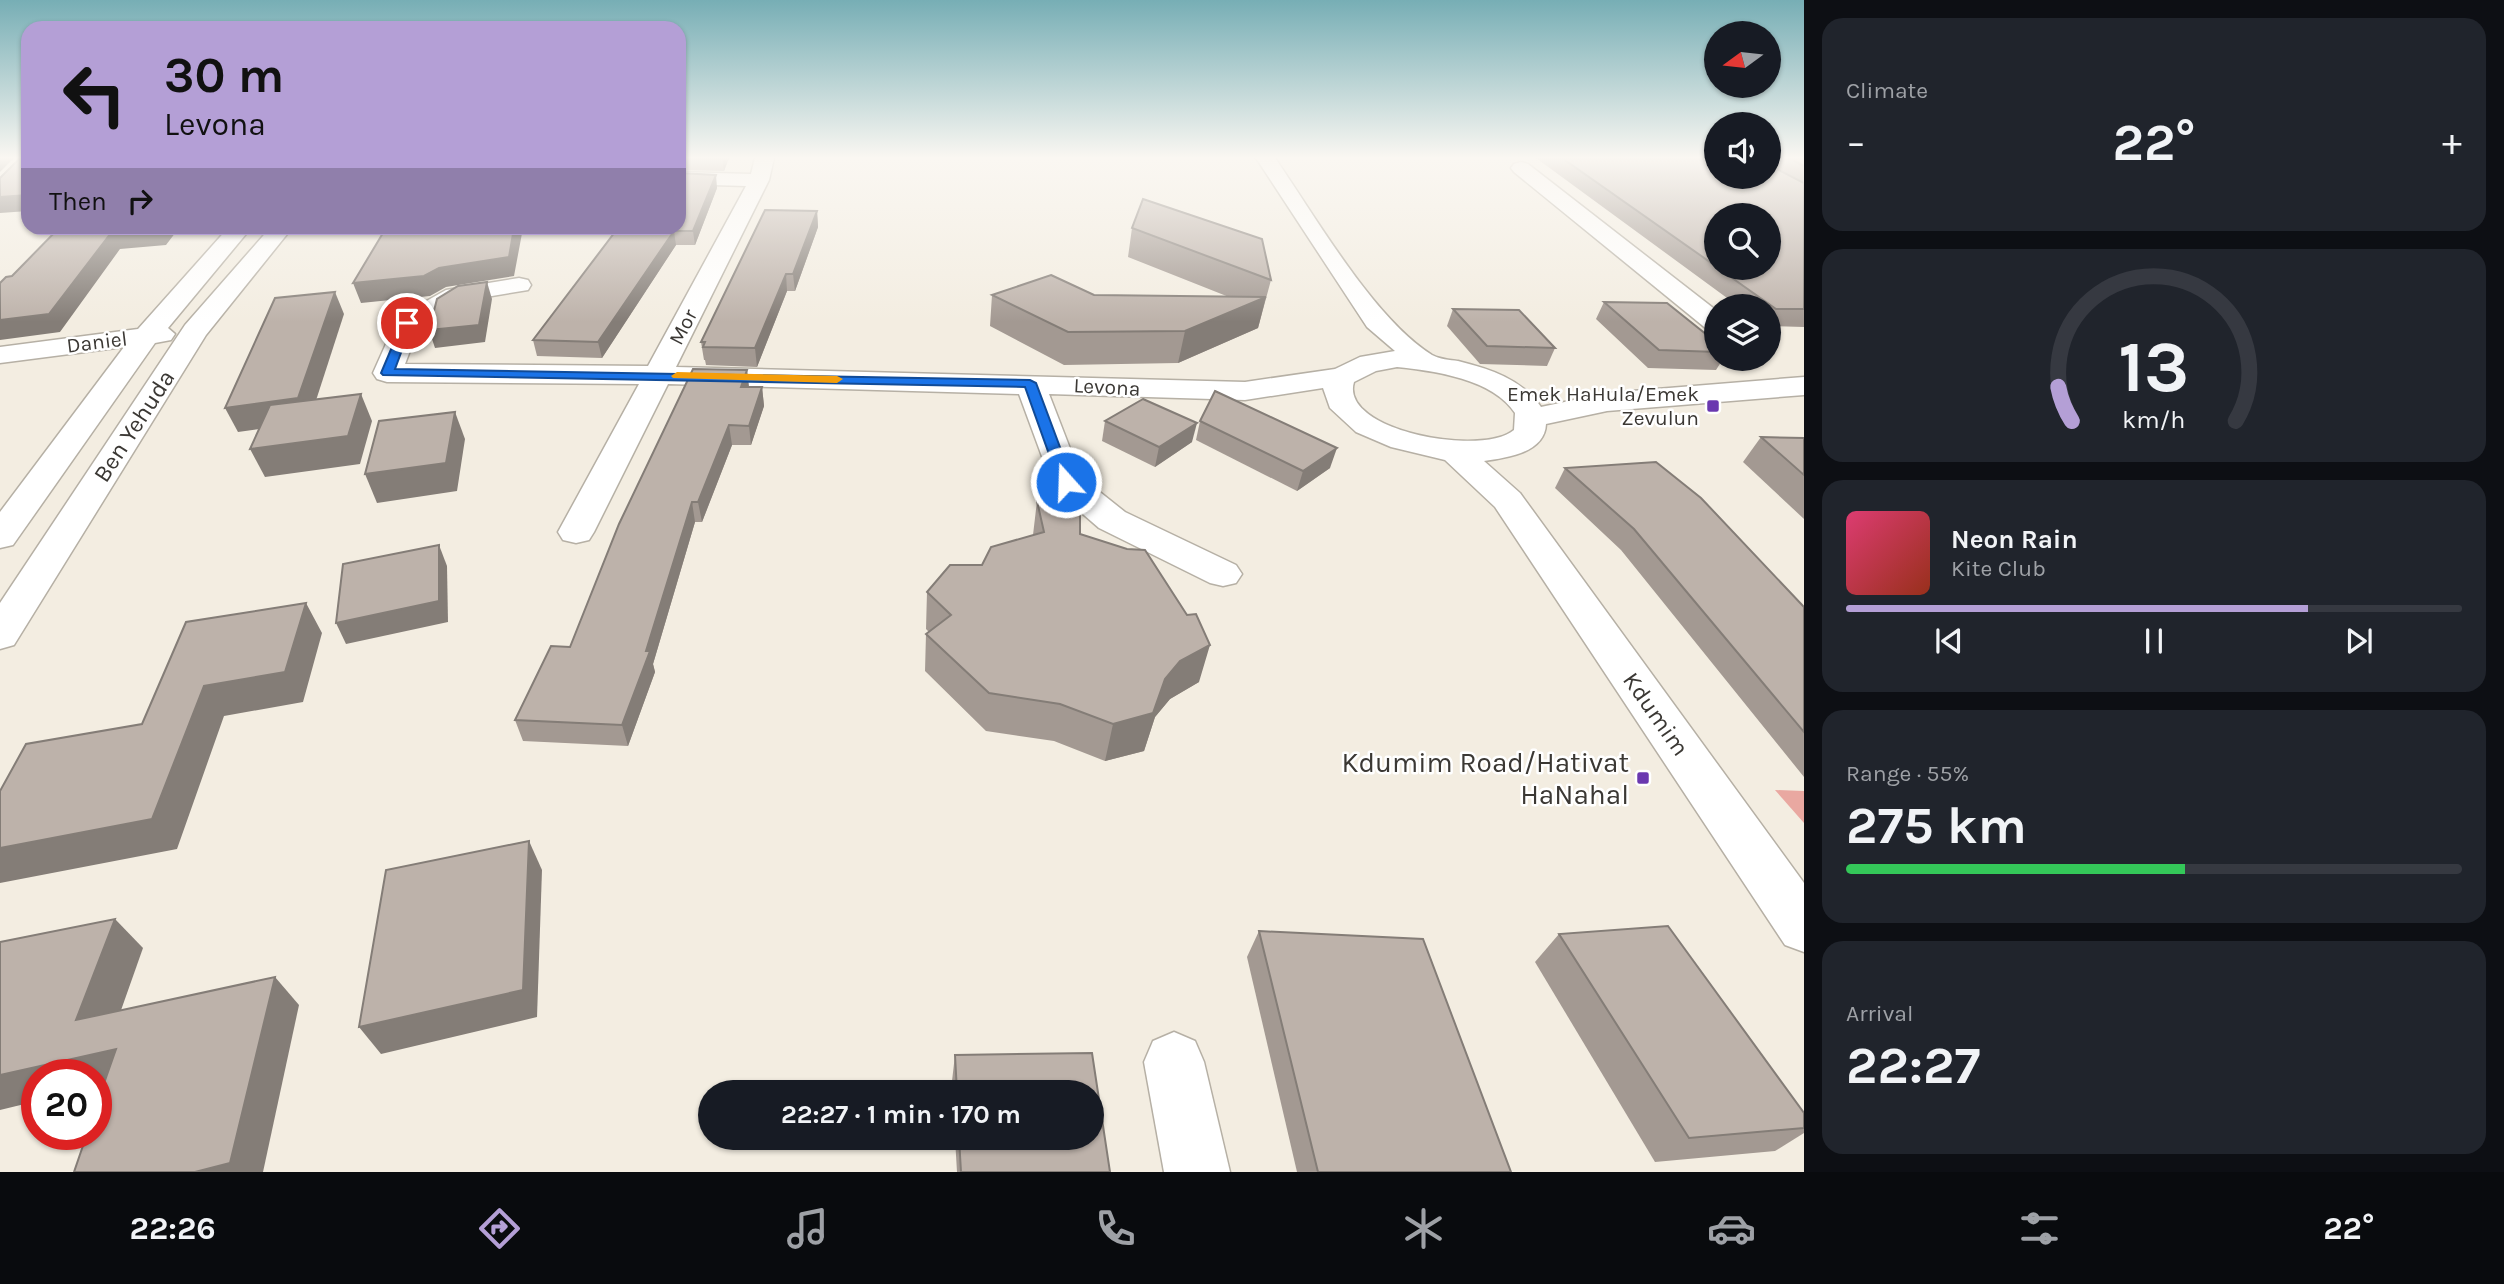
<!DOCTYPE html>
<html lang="en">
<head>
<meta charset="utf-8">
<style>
	body { margin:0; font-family:Karla,sans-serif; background:#20242c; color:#f1f3f6; height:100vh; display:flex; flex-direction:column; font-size:26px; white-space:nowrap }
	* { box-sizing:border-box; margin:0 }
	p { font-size:23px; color:#9ea1a6 }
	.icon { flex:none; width:38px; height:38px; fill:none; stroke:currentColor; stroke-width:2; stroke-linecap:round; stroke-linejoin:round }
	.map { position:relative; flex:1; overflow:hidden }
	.panel { display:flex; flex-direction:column; gap:18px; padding:18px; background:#0d0f14; width:700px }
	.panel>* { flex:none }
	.banner { position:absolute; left:21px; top:21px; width:665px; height:214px; border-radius:21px; box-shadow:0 2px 5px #0004; background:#b49fd6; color:#111; overflow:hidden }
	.needle { width:46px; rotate:255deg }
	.buttons { position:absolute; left:1704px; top:21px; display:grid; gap:14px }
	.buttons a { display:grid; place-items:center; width:77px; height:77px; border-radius:50%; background:#171b24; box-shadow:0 2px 5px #0004; font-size:35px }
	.speed { position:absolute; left:21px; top:1059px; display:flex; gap:14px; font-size:35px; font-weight:700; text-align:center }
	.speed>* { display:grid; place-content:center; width:91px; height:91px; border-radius:50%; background:#171b24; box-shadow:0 2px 5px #0004; line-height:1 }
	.speed .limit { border:10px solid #d22; background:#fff; color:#111 }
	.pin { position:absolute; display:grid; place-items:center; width:60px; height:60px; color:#fff; margin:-30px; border:4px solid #fff; border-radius:50%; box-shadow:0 2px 7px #0007 }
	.me { position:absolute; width:77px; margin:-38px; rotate:340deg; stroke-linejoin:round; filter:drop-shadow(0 0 5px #0008) }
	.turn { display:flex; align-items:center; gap:24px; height:147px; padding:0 28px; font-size:32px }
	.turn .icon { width:91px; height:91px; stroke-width:2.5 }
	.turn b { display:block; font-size:49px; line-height:60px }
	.then { display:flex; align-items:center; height:66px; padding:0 28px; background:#0003; gap:14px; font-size:26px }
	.big { font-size:52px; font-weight:700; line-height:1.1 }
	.panel .widget { flex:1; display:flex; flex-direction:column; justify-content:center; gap:10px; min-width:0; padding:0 24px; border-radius:21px; background:#20242c }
	.panel .dial { align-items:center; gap:0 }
	.dial svg { height:182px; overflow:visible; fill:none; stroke:#363941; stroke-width:7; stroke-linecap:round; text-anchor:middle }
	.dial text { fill:#f1f3f6; stroke:none }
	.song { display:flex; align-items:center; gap:21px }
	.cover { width:84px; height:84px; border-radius:10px; background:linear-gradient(135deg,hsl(340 70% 55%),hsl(10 70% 35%)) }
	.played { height:7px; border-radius:4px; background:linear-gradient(90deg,#b49fd6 75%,#363941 75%) }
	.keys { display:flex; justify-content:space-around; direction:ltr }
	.heat { display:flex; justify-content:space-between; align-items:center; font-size:38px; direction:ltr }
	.charge { height:10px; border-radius:5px; background:linear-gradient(90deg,#34c759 55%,#363941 0) }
	.trip { position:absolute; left:698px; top:1080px; width:406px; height:70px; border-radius:35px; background:#171b24; box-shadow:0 2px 5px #0004; font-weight:700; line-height:70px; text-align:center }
	.tabs { display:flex; height:112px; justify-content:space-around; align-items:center; background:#090b0e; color:#9ea1a6 }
	.tabs .icon { width:49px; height:49px }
	.tabs .on { color:#b49fd6 }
	.tabs b { font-size:32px; color:#f1f3f6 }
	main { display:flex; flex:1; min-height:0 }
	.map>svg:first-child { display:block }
	.green { fill:#e9a8a1 }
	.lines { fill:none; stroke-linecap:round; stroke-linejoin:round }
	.minor-casing { stroke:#b6b0a5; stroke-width:3 }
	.minor { fill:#fff; fill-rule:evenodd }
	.wall { fill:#a39992; fill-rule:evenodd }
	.shaded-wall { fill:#847d77 }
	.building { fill:#bdb2aa; stroke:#847d77; stroke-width:2 }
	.route { fill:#1a73e8; stroke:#114b97; stroke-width:2 }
	.slow { fill:#f59e0b }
	.poi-dot { fill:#6a38af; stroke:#fff; stroke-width:2.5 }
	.labels { text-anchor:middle; stroke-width:5; stroke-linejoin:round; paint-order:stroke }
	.far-street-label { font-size:21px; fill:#3b3834; stroke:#fff }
	.far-poi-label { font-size:21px; fill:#3b3834; stroke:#fff; text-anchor:end }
	.street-label { font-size:24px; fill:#3b3834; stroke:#fff }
	.near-poi-label { font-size:28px; fill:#3b3834; stroke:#fff; text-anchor:end }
</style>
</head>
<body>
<main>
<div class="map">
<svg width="1804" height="1172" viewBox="0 0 1804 1172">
	<rect width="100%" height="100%" fill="#f3ede1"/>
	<path class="green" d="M1775,790L1804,791V823Z"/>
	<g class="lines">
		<g class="minor-casing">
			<g id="minor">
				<path d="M755,158H774L769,180L676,367L1245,382L1335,369L1360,357L1395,351L1367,327L1256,158H1275C1316,217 1373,318 1432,355C1439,359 1450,360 1458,361C1490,369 1522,379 1541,407L1607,393L1804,377V395L1607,411L1546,424C1545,453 1506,458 1484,461L1520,493L1804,883V952L1785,945L1495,507L1445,460L1391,447L1356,432L1330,408L1323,388L1245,400L1049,394L1081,477L1125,512L1236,565L1242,574L1236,583L1223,586L1210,583L1099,528L1054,489L1019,394L668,384L594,532L589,540L576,543L563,540L558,532L639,384L387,382L377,379L373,373L398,317L446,290L519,278L528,280L531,285L528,290L462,301L419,327L405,364L648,366L746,186L679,184V172L751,174ZM1397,367C1435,371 1493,379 1515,413L1514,430C1483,457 1339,431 1354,382L1376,371Z"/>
				<path d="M1521,162L1528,164L1717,311V332L1708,330L1514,172L1511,168L1514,164Z"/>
				<path d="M228,228H251L168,328L175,334L171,340L155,343L13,545L0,548V512L124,347L0,363V347L138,329Z"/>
				<path d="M270,228H292L206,335L14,645L0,649V603L185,325Z"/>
				<path d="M1174,1032L1195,1041L1204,1062L1230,1172H1164L1144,1062L1153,1041Z"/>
			</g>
		</g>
		<use href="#minor" class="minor"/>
	</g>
	<g class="wall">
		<path d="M679,158H729L724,171L679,170Z"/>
		<path d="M1536,158H1804V327L1769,326V306H1738ZM1717,215L1769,268H1717Z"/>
		<path d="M717,188L695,245H676L602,358L537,356L533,340Z"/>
		<path d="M817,211L818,227L795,291H787L757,367L706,365L705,360H704L701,342Z"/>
		<path d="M1132,228L1271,280L1258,328L1178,363L1064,365L990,326L992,295L1229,297L1128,257Z"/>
		<path d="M1604,302L1717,343V359H1723L1716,370L1648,368L1596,319Z"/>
		<path d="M1453,309L1555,348L1547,366L1480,364L1447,326Z"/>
		<path d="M747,370L749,387H762L764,406L751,445H732L702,522H695L653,664L655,672L628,746L523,741L515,720L570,647Z"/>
		<path d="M1105,421L1192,442L1155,467L1102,441Z"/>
		<path d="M1200,421L1330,468L1297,491L1196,440Z"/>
		<path d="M1761,437L1804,438V519L1743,462Z"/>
		<path d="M1565,468L1804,607V777L1621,550L1555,488Z"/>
		<path d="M1037,501L1080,534L1199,682L1170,699L1155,717L1144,751L1105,761L1054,741L986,731L925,671L926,634L929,632L926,629L927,592L982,565L1033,535Z"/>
		<path d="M1259,931L1511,1172H1297L1247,957Z"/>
		<path d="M1559,934L1804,1113V1133L1775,1151L1655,1162L1535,962Z"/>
		<path d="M1092,1053L1110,1172H957L955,1138H1092V1092H953L952,1081L955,1055Z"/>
	</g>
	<g class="shaded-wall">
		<path d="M0,158H14L0,172Z"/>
		<path d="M722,158H729L724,171Z"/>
		<path d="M716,175L717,188L695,245L693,231Z"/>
		<path d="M28,195V211L0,213V197Z"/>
		<path d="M817,211L818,227L795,291L793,274Z"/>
		<path d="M158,228H179L166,245L120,249L60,332L0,340V320L111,233Z"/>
		<path d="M514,228H523L514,276L446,287L430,296L361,303L353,283Z"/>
		<path d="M674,231L676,245L602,358L598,342Z"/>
		<path d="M786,274L787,291L757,367L755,348Z"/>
		<path d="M487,282L492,299L485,342L435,348L429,330Z"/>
		<path d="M335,292L344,314L309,422L238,432L225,408Z"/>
		<path d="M1266,297L1258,328L1178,363L1185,331Z"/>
		<path d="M747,370L749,389L741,387Z"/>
		<path d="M762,387L764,406L751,445L749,426Z"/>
		<path d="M361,394L372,421L360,464L265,477L250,449Z"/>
		<path d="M455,412L465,439L457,491L377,503L365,474Z"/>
		<path d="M1197,423L1192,442L1155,467L1159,447Z"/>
		<path d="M729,425L732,445L702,522L698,502Z"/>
		<path d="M1337,448L1330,468L1297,491L1303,471Z"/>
		<path d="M692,502L695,522L653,664L655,672L628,746L622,725Z"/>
		<path d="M439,545L447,566L448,622L346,644L336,623Z"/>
		<path d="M306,603L322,633L303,702L224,716L177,849L0,883V848Z"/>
		<path d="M1210,645L1199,682L1170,699L1155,717L1144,751L1105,761L1113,724L1180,661Z"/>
		<path d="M529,841L542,870L537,1017L381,1054L359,1027Z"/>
		<path d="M115,919L143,948L108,1047L76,1020Z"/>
		<path d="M275,977L299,1005L263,1172H195Z"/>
		<path d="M116,1049L148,1075L96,1087V1074H37V1101L0,1110V1075Z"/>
	</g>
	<g class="building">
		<path d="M20,158H28V195L0,197V178Z"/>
		<path d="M1562,158H1717V177H1769V165L1804,183V309H1776L1718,268H1769V215H1717V267Z"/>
		<path d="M1789,158H1804V166Z"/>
		<path d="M679,173L716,175L693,231H674L598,342L533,340L618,228H679Z"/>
		<path d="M1143,199L1262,239L1271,280L1132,228Z"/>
		<path d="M765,210L817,211L793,274H786L755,348L703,347L705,342H701Z"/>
		<path d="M59,228H158L157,229L111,233L49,314L0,320V283L6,277L12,276Z"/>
		<path d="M386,228H514L509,257L439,268L424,276L353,283Z"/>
		<path d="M1051,275L1094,295L1266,297L1185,331L1068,332L992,295Z"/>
		<path d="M487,282L479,325L429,330L437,299L458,286Z"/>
		<path d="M335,292L298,398L225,408L275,298Z"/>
		<path d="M1604,302L1667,303L1717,343V352L1659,350Z"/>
		<path d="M1453,309L1519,310L1555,348L1487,346Z"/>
		<path d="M693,369L747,370L741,387H762L749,426L729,425L698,502H692L646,651H650L622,725L515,720L551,646L570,647L619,524Z"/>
		<path d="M1215,391L1337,448L1303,471L1200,421Z"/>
		<path d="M361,394L348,436L250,449L270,405Z"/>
		<path d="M1143,399L1197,423L1159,447L1105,421Z"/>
		<path d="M455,412L446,463L365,474L379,421Z"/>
		<path d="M1761,437L1804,438V475Z"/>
		<path d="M1656,462L1701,498L1804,607V732L1634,529L1565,468Z"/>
		<path d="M1037,501L1080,505V534L1127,549L1145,550L1187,615L1196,614L1210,645L1180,661L1165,679L1153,713L1113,724L1060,704L989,693L926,634L951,615L927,592L950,565H982L991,547L1044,532Z"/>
		<path d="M439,545V601L336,623L343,564Z"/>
		<path d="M306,603L285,672L204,686L152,819L0,848V791L26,744L142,724L186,622Z"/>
		<path d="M529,841L523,990L359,1027L386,870Z"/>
		<path d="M115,919L76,1020L275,977L230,1163L195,1172H74L87,1134H96V1106L116,1049L0,1075V942Z"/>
		<path d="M1668,926L1804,1113V1128L1689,1138L1559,934Z"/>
		<path d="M1259,931L1423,939L1511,1172H1318Z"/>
		<path d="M1092,1053L1110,1172H961L959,1138H1092V1092H957L955,1055Z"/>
	</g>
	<linearGradient id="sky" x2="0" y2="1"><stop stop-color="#77aeb5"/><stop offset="0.49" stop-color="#faf7f2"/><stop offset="1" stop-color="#faf7f2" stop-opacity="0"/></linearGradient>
	<rect width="1804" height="322" fill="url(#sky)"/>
	<path class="route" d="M403,321L412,323L395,369L1030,380L1036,383L1073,482L1066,486L1059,482L1025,387L383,375L381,373Z"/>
	<path class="slow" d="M677,372L837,376L843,379L837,383L673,378L671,376Z"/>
	<g class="poi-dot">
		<rect x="1706" y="399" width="14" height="14" rx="3.5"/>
		<rect x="1636" y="771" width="14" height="14" rx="3.5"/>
	</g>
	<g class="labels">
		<g class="far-street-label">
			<text transform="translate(683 327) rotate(-63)" y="7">Mor</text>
			<text transform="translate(97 342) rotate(-7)" y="7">Daniel</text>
			<text transform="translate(1107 387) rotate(3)" y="7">Levona</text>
		</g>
		<g class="far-poi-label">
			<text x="1699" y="401">Emek HaHula/Emek<tspan x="1699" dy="24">Zevulun</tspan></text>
		</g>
		<g class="street-label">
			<text transform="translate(134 426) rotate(-57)" y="8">Ben Yehuda</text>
			<text transform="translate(1656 714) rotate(55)" y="8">Kdumim</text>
		</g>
		<g class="near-poi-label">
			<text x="1629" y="772">Kdumim Road/Hativat<tspan x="1629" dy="32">HaNahal</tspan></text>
		</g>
	</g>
</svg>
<div class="buttons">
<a><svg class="needle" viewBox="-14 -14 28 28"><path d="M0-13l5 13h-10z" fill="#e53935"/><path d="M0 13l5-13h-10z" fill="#9ea1a6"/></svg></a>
<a><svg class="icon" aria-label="sound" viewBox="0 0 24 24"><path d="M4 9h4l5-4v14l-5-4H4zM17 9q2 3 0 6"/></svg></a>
<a><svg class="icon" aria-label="search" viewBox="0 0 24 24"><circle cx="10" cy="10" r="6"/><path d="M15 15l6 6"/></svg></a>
<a><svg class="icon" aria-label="layers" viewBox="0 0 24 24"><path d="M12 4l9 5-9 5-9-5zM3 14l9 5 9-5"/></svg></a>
</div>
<div class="speed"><div class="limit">20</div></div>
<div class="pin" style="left:407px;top:323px;background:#d93025"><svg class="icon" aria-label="arrive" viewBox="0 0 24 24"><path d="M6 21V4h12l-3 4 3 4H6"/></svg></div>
<svg class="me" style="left:1066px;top:482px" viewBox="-20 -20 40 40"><circle r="17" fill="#1a73e8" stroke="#fff" stroke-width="3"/><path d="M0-11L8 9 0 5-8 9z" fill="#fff"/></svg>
<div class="trip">22:27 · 1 min · 170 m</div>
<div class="banner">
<div class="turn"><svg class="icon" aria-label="left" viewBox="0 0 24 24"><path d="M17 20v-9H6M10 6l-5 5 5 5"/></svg><div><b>30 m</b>Levona</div></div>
<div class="then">Then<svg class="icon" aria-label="right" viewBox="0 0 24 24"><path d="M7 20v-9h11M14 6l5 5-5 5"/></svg></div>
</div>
</div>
<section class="panel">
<div class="widget"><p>Climate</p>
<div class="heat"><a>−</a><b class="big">22°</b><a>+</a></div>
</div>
<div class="widget dial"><svg viewBox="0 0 100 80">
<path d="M14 69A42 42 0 1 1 86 69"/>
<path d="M14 69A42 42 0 0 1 8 54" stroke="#b49fd6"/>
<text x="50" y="56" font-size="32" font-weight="700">13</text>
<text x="50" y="72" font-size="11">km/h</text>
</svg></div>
<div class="widget">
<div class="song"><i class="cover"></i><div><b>Neon Rain</b><p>Kite Club</p></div></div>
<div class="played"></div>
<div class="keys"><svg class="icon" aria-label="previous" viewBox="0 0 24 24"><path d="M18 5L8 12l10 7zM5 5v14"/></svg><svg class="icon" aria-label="pause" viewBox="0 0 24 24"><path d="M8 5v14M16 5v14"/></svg><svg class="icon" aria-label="next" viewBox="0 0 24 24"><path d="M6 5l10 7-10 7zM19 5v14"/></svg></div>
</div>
<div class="widget"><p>Range · 55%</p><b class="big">275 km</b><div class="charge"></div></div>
<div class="widget"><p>Arrival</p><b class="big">22:27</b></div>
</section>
</main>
<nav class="tabs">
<b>22:26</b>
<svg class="icon on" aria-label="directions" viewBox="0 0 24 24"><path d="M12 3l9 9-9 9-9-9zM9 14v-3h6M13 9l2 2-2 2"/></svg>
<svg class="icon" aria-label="music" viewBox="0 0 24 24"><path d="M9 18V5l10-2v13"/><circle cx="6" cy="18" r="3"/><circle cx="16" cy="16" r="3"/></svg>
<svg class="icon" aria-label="phone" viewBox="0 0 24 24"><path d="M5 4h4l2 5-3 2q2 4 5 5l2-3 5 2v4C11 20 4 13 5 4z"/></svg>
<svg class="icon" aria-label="climate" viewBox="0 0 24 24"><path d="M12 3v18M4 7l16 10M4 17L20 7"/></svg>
<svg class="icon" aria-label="car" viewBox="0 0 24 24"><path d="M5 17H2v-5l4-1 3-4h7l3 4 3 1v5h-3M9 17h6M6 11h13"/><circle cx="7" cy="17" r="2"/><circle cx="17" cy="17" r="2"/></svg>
<svg class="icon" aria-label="filters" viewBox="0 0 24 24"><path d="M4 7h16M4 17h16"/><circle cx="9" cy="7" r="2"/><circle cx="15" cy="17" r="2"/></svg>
<b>22°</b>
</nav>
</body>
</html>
